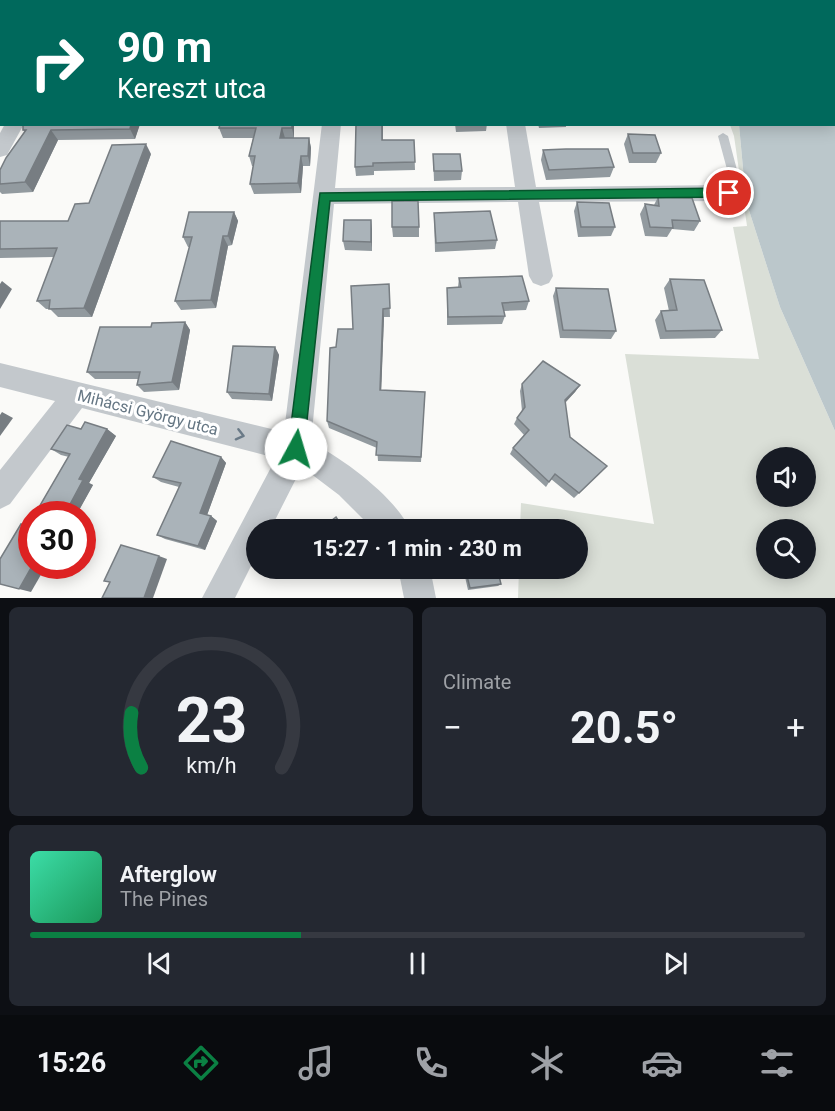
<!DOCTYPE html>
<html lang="en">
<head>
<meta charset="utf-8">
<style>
	body { margin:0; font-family:Roboto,sans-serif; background:#242831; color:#f1f3f6; height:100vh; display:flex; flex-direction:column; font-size:22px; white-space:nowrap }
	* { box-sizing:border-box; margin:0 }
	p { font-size:20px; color:#9ea1a6 }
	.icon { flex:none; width:33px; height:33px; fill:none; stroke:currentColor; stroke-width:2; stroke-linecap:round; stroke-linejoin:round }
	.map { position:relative; height:598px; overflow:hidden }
	.drawer { display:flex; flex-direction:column; gap:9px; padding:9px; background:#0d0f14; flex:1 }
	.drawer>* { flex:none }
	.guide { position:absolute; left:0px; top:0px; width:836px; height:126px; box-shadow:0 3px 15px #0003; background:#00695c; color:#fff; overflow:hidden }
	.controls { position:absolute; left:756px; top:447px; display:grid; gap:12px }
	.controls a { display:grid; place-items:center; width:60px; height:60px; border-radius:50%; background:#171b24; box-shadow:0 3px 15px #0003; font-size:30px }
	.speed { position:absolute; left:18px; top:501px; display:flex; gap:12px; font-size:30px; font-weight:700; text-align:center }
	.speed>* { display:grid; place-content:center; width:78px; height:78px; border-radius:50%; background:#171b24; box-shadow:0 3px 15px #0003; line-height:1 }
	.speed .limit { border:9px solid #d22; background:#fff; color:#111 }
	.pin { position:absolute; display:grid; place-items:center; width:51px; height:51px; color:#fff; margin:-26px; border:3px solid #fff; border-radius:50%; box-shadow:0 2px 6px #0007 }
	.me { position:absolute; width:66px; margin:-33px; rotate:6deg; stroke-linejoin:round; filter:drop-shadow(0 0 4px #0008) }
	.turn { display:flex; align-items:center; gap:21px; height:126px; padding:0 18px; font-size:27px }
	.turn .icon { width:78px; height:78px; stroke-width:2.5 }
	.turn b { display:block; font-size:42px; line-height:51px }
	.big { font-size:45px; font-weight:700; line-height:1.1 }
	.drawer .tile { flex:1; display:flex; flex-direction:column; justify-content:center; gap:9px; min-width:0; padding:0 21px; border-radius:9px; background:#242831 }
	.drawer .dial { align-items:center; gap:0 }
	.dial svg { height:156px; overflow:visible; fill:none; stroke:#363941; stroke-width:7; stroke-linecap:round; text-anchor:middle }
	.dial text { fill:#f1f3f6; stroke:none }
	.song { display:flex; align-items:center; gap:18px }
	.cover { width:72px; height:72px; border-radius:9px; background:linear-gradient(135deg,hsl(160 70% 55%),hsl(150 70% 35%)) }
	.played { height:6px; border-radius:3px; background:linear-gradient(90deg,#0b8043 35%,#363941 35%) }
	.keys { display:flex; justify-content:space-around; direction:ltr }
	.heat { display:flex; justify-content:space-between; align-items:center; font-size:33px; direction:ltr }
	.drawer .tiles { flex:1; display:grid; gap:9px; grid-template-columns:1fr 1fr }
	.tile:last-child { grid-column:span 2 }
	.trip { position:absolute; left:246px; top:519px; width:342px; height:60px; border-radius:30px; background:#171b24; box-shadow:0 3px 15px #0003; font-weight:700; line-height:60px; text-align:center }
	.menu { display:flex; height:96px; justify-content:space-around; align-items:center; background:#090b0e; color:#9ea1a6 }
	.menu .icon { width:42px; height:42px }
	.menu .selected { color:#0b8043 }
	.menu b { font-size:27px; color:#f1f3f6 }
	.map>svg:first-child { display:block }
	.green { fill:#dadfd7; fill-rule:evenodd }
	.water { fill:#bbc7cb }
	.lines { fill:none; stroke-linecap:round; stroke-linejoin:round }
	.service { fill:#c3c8cc; fill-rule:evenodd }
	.minor { fill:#c3c8cc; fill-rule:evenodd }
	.wall { fill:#929a9f }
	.shaded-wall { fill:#777d82 }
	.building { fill:#aab3b9; stroke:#777d82; stroke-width:1.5 }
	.oneway { stroke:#6a7a87 }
	.route { fill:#0b8043; stroke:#07532c; stroke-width:1.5 }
	.labels { text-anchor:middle; stroke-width:6; stroke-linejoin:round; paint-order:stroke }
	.street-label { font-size:16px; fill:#657683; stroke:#fff }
</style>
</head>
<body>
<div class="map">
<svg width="835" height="598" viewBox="0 0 835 598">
	<rect width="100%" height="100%" fill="#fafaf8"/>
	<path class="green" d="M730,125H739L746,201L780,307L835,431V598H518L519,569L578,568V530L520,529L521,503L654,524L625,354L759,359L733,227L747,226L734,136ZM766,458H806V496H766ZM766,530H806V568H766Z"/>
	<path class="water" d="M834,98L835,99V431L780,307L746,201L739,125L834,124Z"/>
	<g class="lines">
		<path class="service" d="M723,133L728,136L741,185L733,196L729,197L724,193L731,184L718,136Z"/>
		<g class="minor">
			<path d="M77,0H93L76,2Z"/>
			<rect x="336" y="0" width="16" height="2"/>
			<path d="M5,124H24L7,155L0,157V133Z"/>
			<path d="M322,124H341L335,188L515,187L506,124H525L536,187L729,185L736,188L740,193L736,198L729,201L539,202L553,276L549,283L541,286L533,283L529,276L518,202L334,204L311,442C342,458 396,497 410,530H374L339,495L302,467L270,530H256V556L235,598H202L276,458L82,408L10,504L0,509V470L55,401L0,387V363L284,432Z"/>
			<path d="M398,568H430L436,598H404Z"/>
		</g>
	</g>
	<g class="wall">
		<path d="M140,124L135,139L58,140L33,192L2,194L0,192V170L25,132L23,130Z"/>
		<path d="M220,124H294V138H309L311,148L310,166H303L301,193L254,194L250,184L253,166H252L249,156L253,138H223L219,128Z"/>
		<path d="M383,124V140H414L415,170L374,171V175L356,176L355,167Z"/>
		<path d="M455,124H487L486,131L456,132Z"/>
		<path d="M538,124H566V127L539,128Z"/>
		<path d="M629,124H656L655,126H629Z"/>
		<path d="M628,134L661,153L656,163H629L624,144Z"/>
		<path d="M543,150L614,167L610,177L546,180L541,160Z"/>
		<path d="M151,154L92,317H58L50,309H46L37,301L54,257L0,258V221H68L89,203Z"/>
		<path d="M433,154L462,171L461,180L434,181Z"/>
		<path d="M658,197L700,221L694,231L672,229L667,237L645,236L640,214L645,204L654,205Z"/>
		<path d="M577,202L615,227L611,236L578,237L574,211Z"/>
		<path d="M234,212L238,221L232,245L228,246L216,308L181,310L175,301L190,247H188L183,237Z"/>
		<path d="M434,213L497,240L495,249L435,252Z"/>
		<path d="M371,220L372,251L345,250L343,241Z"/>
		<path d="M392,227H419V237H393Z"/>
		<path d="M459,278L529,301L526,310L504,311L505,316L502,324L447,325V288L458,287Z"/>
		<path d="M670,279L722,330L715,338L660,339L655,320L661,311H669L664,288Z"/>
		<path d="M389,284L390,317H384L381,390L425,392L421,462L378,461L377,448L329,428L327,421L336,347L353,329Z"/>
		<path d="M556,288L616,331L611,339L560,338L553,296Z"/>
		<path d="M185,322L190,330L179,390L144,392L137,385L138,379H95L87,372L151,327Z"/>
		<path d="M275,347L279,355L272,401L232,399L227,392Z"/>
		<path d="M522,384L580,385L575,392L565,403L570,437L607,466L574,498L551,479L546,487L510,454L513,448L524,435L514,424L517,418L522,411L520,391Z"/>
		<path d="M81,429H107L116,436L89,483L93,485L78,512L75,511L35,514L69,457L61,455L51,449Z"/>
		<path d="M221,457L226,463L207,515L211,516L217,521L205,550L165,539L157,535L179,487L161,482L153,477Z"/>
		<path d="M463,568H497L501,584L498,586L468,590Z"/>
	</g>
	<g class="shaded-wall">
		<path d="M30,0H40L41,1L29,2Z"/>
		<path d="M2,39V60L0,62V41Z"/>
		<path d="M131,124H140L135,139L130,129Z"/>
		<path d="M292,124H294V138L292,128Z"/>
		<path d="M282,128L285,138H280Z"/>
		<path d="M51,130L58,140L33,192L25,182Z"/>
		<path d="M309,138L311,148L310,166L308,156Z"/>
		<path d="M146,144L151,154L92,317L84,308Z"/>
		<path d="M301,156L303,166L301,193L298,183Z"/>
		<path d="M234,212L238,221L232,245L228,236Z"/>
		<path d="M371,220L372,229V251L371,242Z"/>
		<path d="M223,236L228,246L216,308L211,300Z"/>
		<path d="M2,281L12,289L0,309V284Z"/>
		<path d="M383,309L384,317L381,397L380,390Z"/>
		<path d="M185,322L190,330L179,390L172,382Z"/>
		<path d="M275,347L279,355L272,401L269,394Z"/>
		<path d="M580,385L575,392L561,407L565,400Z"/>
		<path d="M2,412L13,418L0,436V415Z"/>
		<path d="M107,429L116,436L89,483L93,485L78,512L68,508L79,479Z"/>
		<path d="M221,457L226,463L206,518L200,513Z"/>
		<path d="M65,507L75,511L74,514H61Z"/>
		<path d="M211,516L217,521L205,550L198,546Z"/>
		<path d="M159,556L167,559L153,598H144Z"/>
		<path d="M32,566H46L31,592L19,589Z"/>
		<path d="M318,568H325L311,578L308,576Z"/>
	</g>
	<g class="building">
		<path d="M0,0H30L29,2H2V39L0,41Z"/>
		<path d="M110,0H149V2H109Z"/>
		<rect x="297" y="0" width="23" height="2"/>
		<rect x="366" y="0" width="26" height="2"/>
		<path d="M23,124H131L130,129L51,130L25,182L0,184V170L6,158L26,130H23Z"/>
		<path d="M220,124H292V128H282L280,138H309L308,156H301L298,183L250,184L255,156H249L256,128H219Z"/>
		<path d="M356,124H382V140H414L415,162L373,163V166L355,167Z"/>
		<path d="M628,134L655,135L661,153H633Z"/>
		<path d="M146,144L84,308L49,309L50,300L37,301L57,248L0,249V221H68L75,204L89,203L112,145Z"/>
		<path d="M566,149H608L614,167L549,170L543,150Z"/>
		<path d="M433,154H460L462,171H434Z"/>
		<path d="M658,197L692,198L700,221L672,220L673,228L650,227L645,204L659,206Z"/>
		<path d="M392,201H418L419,227H392Z"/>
		<path d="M577,202L609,203L615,227H581Z"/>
		<path d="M490,211L497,240L436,243L434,213Z"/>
		<path d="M189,212H234L228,236H223L211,300L175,301L192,237H183Z"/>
		<path d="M344,220H371V242L343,241Z"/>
		<path d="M522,276L529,301L502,303L505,316L448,317L447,288L461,287L459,278Z"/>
		<path d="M670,279L704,280L722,330L666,331L661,311L677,310Z"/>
		<path d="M389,284L390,308L383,309L380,390L425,392L421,457L376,455L377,442L327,421L330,348L336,347L338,329H353L351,286Z"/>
		<path d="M556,288L608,289L616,331L563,330Z"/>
		<path d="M185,322L172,382L137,385L140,372H87L100,327H151L152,323Z"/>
		<path d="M233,346L275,347L269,394L227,392Z"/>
		<path d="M543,361L580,385L565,400L570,437L607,466L579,493L555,474L549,482L513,448L529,430L517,418L525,407L522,384Z"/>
		<path d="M85,422L107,429L79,479L83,480L68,508L65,507L61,514H35L70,454L51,449L67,425L81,429Z"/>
		<path d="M171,441L221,457L200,513L211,516L198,546L157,535L181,483L153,477Z"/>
		<path d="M336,517L344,530H319Z"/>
		<path d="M32,521V566L19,589L0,584V559L21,524L28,526Z"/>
		<path d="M121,545L159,556L144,598H102L110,582L104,581Z"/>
		<path d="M303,568H318L308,576Z"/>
		<path d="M465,568H497L501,584L470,588Z"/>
	</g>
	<defs><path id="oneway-chevron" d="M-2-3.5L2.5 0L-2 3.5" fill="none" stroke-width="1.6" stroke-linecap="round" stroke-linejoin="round" transform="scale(1.5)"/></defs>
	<use class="oneway" href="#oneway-chevron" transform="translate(240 435) rotate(14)"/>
	<path class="route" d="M729,188L735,193L729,197L330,201L304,449L301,454L296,457L290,454L288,449L320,193Z"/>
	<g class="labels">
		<g class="street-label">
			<text transform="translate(148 412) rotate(14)" y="6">Mihácsi György utca</text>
		</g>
	</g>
</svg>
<div class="controls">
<a><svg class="icon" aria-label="sound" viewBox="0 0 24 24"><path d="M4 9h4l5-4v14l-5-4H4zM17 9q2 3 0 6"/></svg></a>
<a><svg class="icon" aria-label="search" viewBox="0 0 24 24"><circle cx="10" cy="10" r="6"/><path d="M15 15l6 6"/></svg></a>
</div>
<div class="speed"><div class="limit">30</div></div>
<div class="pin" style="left:729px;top:193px;background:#d93025"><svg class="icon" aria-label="arrive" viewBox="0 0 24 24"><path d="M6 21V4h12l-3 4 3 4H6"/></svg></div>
<svg class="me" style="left:296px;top:449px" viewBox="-20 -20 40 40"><circle r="19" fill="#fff"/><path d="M0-13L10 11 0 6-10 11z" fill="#0b8043"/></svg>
<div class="trip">15:27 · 1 min · 230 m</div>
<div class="guide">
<div class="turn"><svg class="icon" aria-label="right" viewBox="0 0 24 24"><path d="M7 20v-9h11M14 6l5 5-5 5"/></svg><div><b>90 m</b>Kereszt utca</div></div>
</div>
</div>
<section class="drawer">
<div class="tiles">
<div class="tile dial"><svg viewBox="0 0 100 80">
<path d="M14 69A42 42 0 1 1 86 69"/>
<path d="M14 69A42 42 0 0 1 9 41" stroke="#0b8043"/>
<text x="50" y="56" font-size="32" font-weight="700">23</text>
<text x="50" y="72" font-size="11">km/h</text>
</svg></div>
<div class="tile"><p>Climate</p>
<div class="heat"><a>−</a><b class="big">20.5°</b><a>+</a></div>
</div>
<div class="tile">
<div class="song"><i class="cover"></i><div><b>Afterglow</b><p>The Pines</p></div></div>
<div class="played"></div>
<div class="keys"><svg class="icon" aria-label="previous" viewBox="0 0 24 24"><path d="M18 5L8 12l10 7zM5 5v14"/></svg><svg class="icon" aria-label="pause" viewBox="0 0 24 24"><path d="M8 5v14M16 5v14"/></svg><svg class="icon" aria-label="next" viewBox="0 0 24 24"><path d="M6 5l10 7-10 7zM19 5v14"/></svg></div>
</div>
</div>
</section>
<nav class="menu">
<b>15:26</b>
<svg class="icon selected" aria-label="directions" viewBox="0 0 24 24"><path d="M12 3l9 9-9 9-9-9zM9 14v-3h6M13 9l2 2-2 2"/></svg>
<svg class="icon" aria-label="music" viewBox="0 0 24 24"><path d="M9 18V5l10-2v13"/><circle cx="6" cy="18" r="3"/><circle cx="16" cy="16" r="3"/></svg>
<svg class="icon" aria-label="phone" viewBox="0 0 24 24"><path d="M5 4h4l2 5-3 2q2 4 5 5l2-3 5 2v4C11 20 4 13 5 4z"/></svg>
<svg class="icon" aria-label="climate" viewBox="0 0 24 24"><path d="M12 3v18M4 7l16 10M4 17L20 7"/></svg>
<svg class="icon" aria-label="car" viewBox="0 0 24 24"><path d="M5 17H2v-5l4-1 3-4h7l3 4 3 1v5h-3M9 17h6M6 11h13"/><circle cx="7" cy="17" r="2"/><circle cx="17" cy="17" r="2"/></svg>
<svg class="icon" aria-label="filters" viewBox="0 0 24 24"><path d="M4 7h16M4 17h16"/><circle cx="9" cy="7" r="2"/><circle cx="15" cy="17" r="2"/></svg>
</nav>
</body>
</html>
